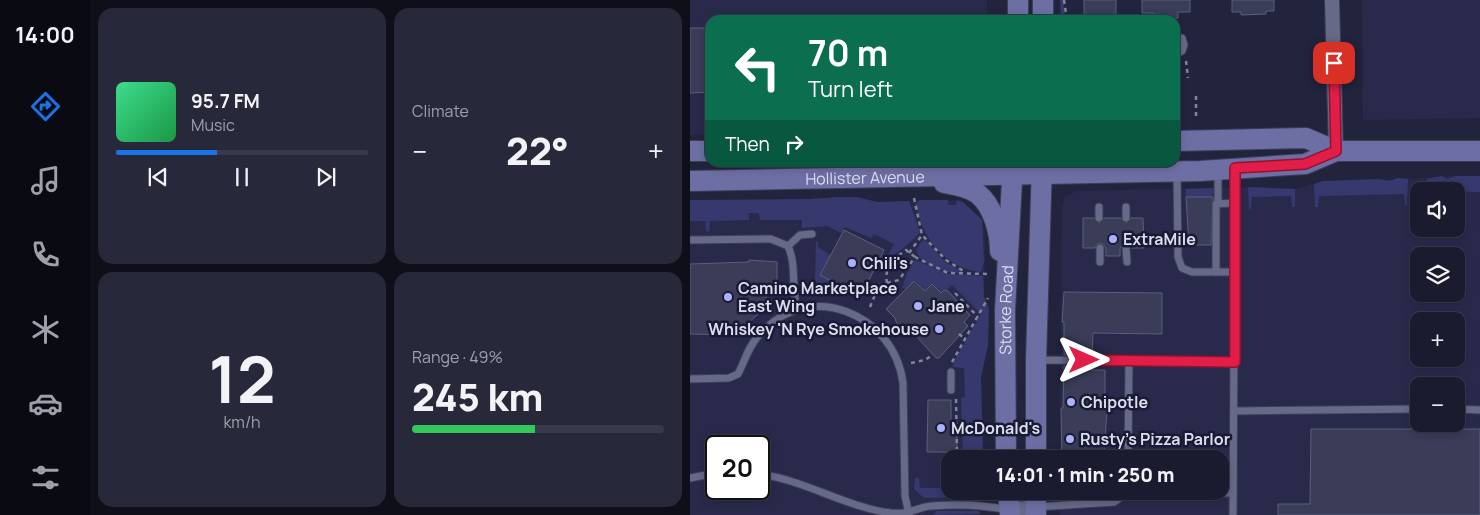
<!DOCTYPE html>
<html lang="en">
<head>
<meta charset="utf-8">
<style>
	body { margin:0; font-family:Manrope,sans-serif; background:#27283a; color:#f1f3f6; height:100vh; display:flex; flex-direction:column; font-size:19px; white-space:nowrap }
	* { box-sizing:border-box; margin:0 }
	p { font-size:16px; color:#9fa1aa }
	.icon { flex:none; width:28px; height:28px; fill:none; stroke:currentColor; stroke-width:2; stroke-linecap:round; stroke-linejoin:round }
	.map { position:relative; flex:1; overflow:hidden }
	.details { display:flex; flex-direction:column; gap:8px; padding:8px; background:#0e0f19; width:600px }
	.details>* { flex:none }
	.guide { position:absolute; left:15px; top:15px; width:475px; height:152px; border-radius:15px; box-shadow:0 2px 8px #0003,0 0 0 1px #38394a; background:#0b6e4f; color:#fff; overflow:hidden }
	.tools { position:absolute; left:720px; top:182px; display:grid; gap:10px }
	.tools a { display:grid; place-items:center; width:55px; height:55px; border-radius:10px; background:#1a1b2e; box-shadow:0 2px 8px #0003,0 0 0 1px #38394a; font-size:25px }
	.speed { position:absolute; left:15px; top:435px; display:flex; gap:10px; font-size:25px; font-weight:700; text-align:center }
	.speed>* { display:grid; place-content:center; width:65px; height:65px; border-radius:50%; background:#1a1b2e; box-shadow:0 2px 8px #0003,0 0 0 1px #38394a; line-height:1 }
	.speed .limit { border:2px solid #111; border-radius:8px; background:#fff; color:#111 }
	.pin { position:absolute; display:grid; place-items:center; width:42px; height:42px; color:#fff; margin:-21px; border-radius:10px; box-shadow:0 2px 8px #0006 }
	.me { position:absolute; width:55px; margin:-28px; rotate:90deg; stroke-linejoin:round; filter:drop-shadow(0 0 4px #0008) }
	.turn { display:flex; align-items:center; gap:18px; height:105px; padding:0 20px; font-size:22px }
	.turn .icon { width:65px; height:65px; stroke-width:2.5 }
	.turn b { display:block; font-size:35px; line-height:42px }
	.then { display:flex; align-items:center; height:48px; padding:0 20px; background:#0003; gap:10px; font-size:19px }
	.big { font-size:38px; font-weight:800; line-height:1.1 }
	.details .widget { flex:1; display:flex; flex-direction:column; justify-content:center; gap:8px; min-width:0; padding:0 18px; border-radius:15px; background:#27283a }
	.details .dial { align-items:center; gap:0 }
	.dial b { font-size:65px; line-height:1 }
	.song { display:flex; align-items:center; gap:15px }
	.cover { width:60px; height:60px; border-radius:8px; background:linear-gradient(135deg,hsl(150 70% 55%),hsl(140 70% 35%)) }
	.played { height:5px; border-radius:2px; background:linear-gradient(90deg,#1a73e8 40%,#38394a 40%) }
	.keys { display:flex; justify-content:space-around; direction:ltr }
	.heat { display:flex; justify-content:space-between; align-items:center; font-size:28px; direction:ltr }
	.charge { height:8px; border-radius:4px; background:linear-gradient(90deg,#34c759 49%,#38394a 0) }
	.details .tiles { flex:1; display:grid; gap:8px; grid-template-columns:repeat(2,1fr) }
	.trip { position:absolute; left:251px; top:450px; width:288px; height:50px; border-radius:15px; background:#1a1b2e; box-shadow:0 2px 8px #0003,0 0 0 1px #38394a; font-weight:800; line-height:50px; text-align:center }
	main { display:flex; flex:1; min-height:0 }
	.dock { display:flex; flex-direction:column; width:90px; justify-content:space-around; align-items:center; background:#0a0b12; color:#9fa1aa }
	.dock .icon { width:35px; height:35px }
	.dock .current { color:#1a73e8 }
	.dock b { font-size:22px; color:#f1f3f6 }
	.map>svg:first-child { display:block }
	.built { fill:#292a4b; fill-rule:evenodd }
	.green { fill:#37386d }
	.building { fill:#3a3c58; stroke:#5b5e7c }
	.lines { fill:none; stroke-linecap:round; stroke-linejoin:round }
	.lane-casing { stroke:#3e3e55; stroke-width:9 }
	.street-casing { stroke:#3e3e55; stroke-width:16 }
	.secondary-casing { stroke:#3e3e55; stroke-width:22 }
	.path { stroke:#83859b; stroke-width:2.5; stroke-dasharray:4 4; stroke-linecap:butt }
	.lane { stroke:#666988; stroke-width:7 }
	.street { stroke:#666988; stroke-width:14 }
	.secondary { stroke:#6d6fa4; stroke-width:20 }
	.route-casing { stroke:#92132f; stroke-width:12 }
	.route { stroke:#e11d48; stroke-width:9 }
	.poi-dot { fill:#aab0fb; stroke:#191a34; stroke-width:2 }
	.labels { text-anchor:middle; stroke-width:5; stroke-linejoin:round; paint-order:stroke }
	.street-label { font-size:16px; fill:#dbddef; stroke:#191a34 }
	.poi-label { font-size:16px; font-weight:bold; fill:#dbddef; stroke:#191a34; text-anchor:start }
</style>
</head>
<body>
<main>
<nav class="dock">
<b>14:00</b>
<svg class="icon current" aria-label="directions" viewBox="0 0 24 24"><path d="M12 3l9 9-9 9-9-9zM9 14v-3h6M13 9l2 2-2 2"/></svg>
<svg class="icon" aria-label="music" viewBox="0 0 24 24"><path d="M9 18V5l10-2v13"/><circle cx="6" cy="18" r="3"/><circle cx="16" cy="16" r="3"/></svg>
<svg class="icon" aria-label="phone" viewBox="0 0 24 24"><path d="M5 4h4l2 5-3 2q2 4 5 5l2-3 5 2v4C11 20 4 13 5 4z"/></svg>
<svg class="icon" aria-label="climate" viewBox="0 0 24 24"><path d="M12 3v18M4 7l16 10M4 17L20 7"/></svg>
<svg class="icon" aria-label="car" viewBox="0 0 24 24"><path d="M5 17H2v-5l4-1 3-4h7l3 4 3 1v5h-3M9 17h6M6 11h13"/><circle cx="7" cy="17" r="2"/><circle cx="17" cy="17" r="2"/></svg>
<svg class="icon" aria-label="filters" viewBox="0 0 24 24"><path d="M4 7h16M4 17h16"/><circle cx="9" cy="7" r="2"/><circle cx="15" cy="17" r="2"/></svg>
</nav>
<section class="details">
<div class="tiles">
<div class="widget">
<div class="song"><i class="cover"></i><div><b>95.7 FM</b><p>Music</p></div></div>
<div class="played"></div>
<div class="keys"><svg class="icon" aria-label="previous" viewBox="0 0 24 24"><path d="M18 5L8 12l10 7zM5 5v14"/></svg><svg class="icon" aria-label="pause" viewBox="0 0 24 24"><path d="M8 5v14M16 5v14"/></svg><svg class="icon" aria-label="next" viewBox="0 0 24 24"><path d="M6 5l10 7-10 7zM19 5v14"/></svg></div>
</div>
<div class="widget"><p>Climate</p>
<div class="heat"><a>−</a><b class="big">22°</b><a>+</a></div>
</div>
<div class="widget dial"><b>12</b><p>km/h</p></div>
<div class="widget"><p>Range · 49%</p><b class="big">245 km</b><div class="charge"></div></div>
</div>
</section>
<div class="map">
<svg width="790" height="515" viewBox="0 0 790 515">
	<rect width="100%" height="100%" fill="#22243e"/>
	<g class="built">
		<path d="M0,0H297V20H20V134L0,135Z"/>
		<path d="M672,0H790V118L673,120Z"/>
		<path d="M765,176H790V515H370V491H530V459H370L372,207L375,196L387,191L558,187L605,189L624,184ZM729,191H766V229H729ZM729,256H766V294H729ZM729,321H766V359H729ZM729,386H766V424H729Z"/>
		<path d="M149,197H167L187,202L267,200L273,202L292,220L295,235L294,296L299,309L298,345L291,377L293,454L290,459H260V491H281L287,515H0V200L119,199ZM26,446H69V489H26Z"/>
	</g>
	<g class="green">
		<path d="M370,0H373L376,20H371Z"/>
		<path d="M752,176L757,179L765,176H790V192L738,191L737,179Z"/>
		<path d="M707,178L718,179L717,206L715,205L714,194L629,196L628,207H625L624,184L633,181L689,179L700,181Z"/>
		<path d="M558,187L605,189V207H602L601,196L562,197L561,208L559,210Z"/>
		<path d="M524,188L522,197H496V189Z"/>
		<path d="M149,197H167L187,202L219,201L230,232C218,247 199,256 190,270L186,268L194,253L198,255L204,244L184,234L181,238L155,227L151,233L137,226L112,228V220H70L69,213H59V220L20,221L19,232L16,231L15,221H0V200L119,199Z"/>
		<path d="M229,200H258V205H266L267,200L273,202L292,220L294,262L291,272C256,269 231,237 226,204Z"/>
		<path d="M236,240L255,262L272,271L270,273C255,273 231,266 226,250L232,241Z"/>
		<path d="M126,241L128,242V247L142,256V280L138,286L126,284L125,281Z"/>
		<path d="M225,260L258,274L293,276L294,296L299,309L298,345L291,377L293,454L290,459H273L271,398L275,397L274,368L263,367V363L291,314L262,285L256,291L254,289L251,292L242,283L235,290L225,280L215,289L212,288L217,273Z"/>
		<path d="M225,478H229L230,488H260V491H274L277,497L234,498L224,489Z"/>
		<path d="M246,511H288L291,514L243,515Z"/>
	</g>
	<g class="building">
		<path d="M394,0H426V16H417V19L394,20Z"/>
		<path d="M452,0H500V12H488V18H482V20L465,18L464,13H452Z"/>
		<path d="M542,0H584V11H576V14L551,15V12H542Z"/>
		<path d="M0,28H14L20,32V92L0,93Z"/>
		<path d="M496,197H523L521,245H499Z"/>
		<path d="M393,218H404L409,223L414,218H431L436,223L441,218H453L454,248H441L435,243L430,248V256H416V248L412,243L407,244L405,248H393Z"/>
		<path d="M154,230L194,250L171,296L130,275Z"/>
		<path d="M59,260L87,262V283H82V294H78L67,315L57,324L43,330V335L0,334V264L59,262Z"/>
		<path d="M224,281L235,291L242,284L251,293L254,290L258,291L280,315L274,322L278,326L249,358H246L216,325L208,328L205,318L196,309Z"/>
		<path d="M374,292L472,293V334L403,333L402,355H374V322H372Z"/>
		<path d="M374,366H401V370H415V408H417L414,459H372L371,408H373Z"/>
		<path d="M238,400H261V422H267V452H237Z"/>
		<path d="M621,429H790V515H588V504H620Z"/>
	</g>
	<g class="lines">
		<g class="lane-casing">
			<g id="lane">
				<path d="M485,36L492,38L494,45L492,51L485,54"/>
				<path d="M528,171V203"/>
				<path d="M487,173L488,257L492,268L502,272H546"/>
				<path d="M409,207V218"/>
				<path d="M436,207V218"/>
				<path d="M0,240L81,239L98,246C107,266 101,289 107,310"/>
				<path d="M98,246L110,235L122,234"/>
				<path d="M410,248V262"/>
				<path d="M436,248L437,262"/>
				<path d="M526,272V204L545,203"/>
				<path d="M347,360L545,362"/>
				<path d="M261,372V390"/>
				<path d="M0,379L39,378L48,374C55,360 59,345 70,334C119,279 204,313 213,383L215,496L219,514"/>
				<path d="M766,409L790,410"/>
				<path d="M544,411L729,409"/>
				<path d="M438,459L439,360"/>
				<path d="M69,474C115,480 155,507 201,513C222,515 225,507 242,506C268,504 293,505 319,510"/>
				<path d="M0,478L26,473"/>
				<path d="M347,507L424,502L437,493H543"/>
				<path d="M543,515L545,171"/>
			</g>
		</g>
		<g class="street-casing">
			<g id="street">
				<path d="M642,0L646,151"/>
				<path d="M319,510L346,507"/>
			</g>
		</g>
		<g class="secondary-casing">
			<g id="secondary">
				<path d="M328,0V20"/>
				<path d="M353,20V0"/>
				<path d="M485,141L616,138L646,151H790"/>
				<path d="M0,151H20"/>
				<path id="s1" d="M0,181L510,171L615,164L646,151"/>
				<path d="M254,183C265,185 279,187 288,194C303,206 310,232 310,251"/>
				<path id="s2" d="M316,459L315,310L323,162"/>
				<path d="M346,459V360L352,163"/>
				<path d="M318,491L320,515"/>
				<path d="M346,491V515"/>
			</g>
		</g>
		<g class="path">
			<path d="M374,0L377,20"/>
			<path d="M496,61L498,78"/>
			<path d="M506,96V117"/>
			<path d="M224,198L232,235L256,260L275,272"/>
			<path d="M219,253L232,235"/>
			<path d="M205,259L217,268"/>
			<path d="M197,283L209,280L225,257L258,273L298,274"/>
			<path d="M265,293L288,317"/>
			<path d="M180,307L189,285L197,283C194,267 203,259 216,250L225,257"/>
			<path d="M269,334L275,339"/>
			<path d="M262,362L298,298"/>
			<path d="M221,363L235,360L241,356"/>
			<path d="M266,399L267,453L271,457"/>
			<path d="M278,491L280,493"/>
		</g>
		<use href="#lane" class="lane"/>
		<use href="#street" class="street"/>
		<use href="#secondary" class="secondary"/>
	</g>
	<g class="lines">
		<g class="route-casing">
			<path id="route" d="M394,360L545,362V168L615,164L646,151L644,63"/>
		</g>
		<use href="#route" class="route"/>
	</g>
	<g class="poi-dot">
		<circle cx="423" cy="239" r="5"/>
		<circle cx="162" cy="263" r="5"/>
		<circle cx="38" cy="297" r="5"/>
		<circle cx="228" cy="306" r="5"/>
		<circle cx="249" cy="329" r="5"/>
		<circle cx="381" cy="402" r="5"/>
		<circle cx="251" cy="428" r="5"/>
		<circle cx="380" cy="439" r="5"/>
	</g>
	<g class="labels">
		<g class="street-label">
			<text dy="6" stroke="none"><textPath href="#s1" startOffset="175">Hollister Avenue</textPath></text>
			<text dy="6" stroke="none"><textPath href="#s2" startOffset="149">Storke Road</textPath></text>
		</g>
		<g class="poi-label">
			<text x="433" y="245">ExtraMile</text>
			<text x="172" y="269">Chili's</text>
			<text x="48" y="294">Camino Marketplace<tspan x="48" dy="18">East Wing</tspan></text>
			<text x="238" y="312">Jane</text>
			<text x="239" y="335" text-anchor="end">Whiskey 'N Rye Smokehouse</text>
			<text x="391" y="408">Chipotle</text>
			<text x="261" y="434">McDonald's</text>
			<text x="390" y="445">Rusty's Pizza Parlor</text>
		</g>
	</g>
</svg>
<div class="tools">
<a><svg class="icon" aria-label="sound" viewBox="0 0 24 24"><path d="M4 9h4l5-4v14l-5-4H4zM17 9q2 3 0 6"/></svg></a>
<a><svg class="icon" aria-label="layers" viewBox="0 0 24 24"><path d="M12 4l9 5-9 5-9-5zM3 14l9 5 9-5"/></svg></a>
<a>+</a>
<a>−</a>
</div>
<div class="speed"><div class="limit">20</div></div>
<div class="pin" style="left:644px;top:63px;background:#d93025"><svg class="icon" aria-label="arrive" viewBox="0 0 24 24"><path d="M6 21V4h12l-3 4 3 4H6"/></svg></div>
<svg class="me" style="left:394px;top:360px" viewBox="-20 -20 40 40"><path d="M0-17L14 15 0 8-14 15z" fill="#e11d48" stroke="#fff" stroke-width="4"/></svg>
<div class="trip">14:01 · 1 min · 250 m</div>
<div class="guide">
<div class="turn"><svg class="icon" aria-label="left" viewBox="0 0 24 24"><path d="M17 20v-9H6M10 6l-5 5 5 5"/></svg><div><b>70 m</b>Turn left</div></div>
<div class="then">Then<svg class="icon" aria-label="right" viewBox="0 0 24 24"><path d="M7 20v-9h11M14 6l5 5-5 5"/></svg></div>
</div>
</div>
</main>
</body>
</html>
